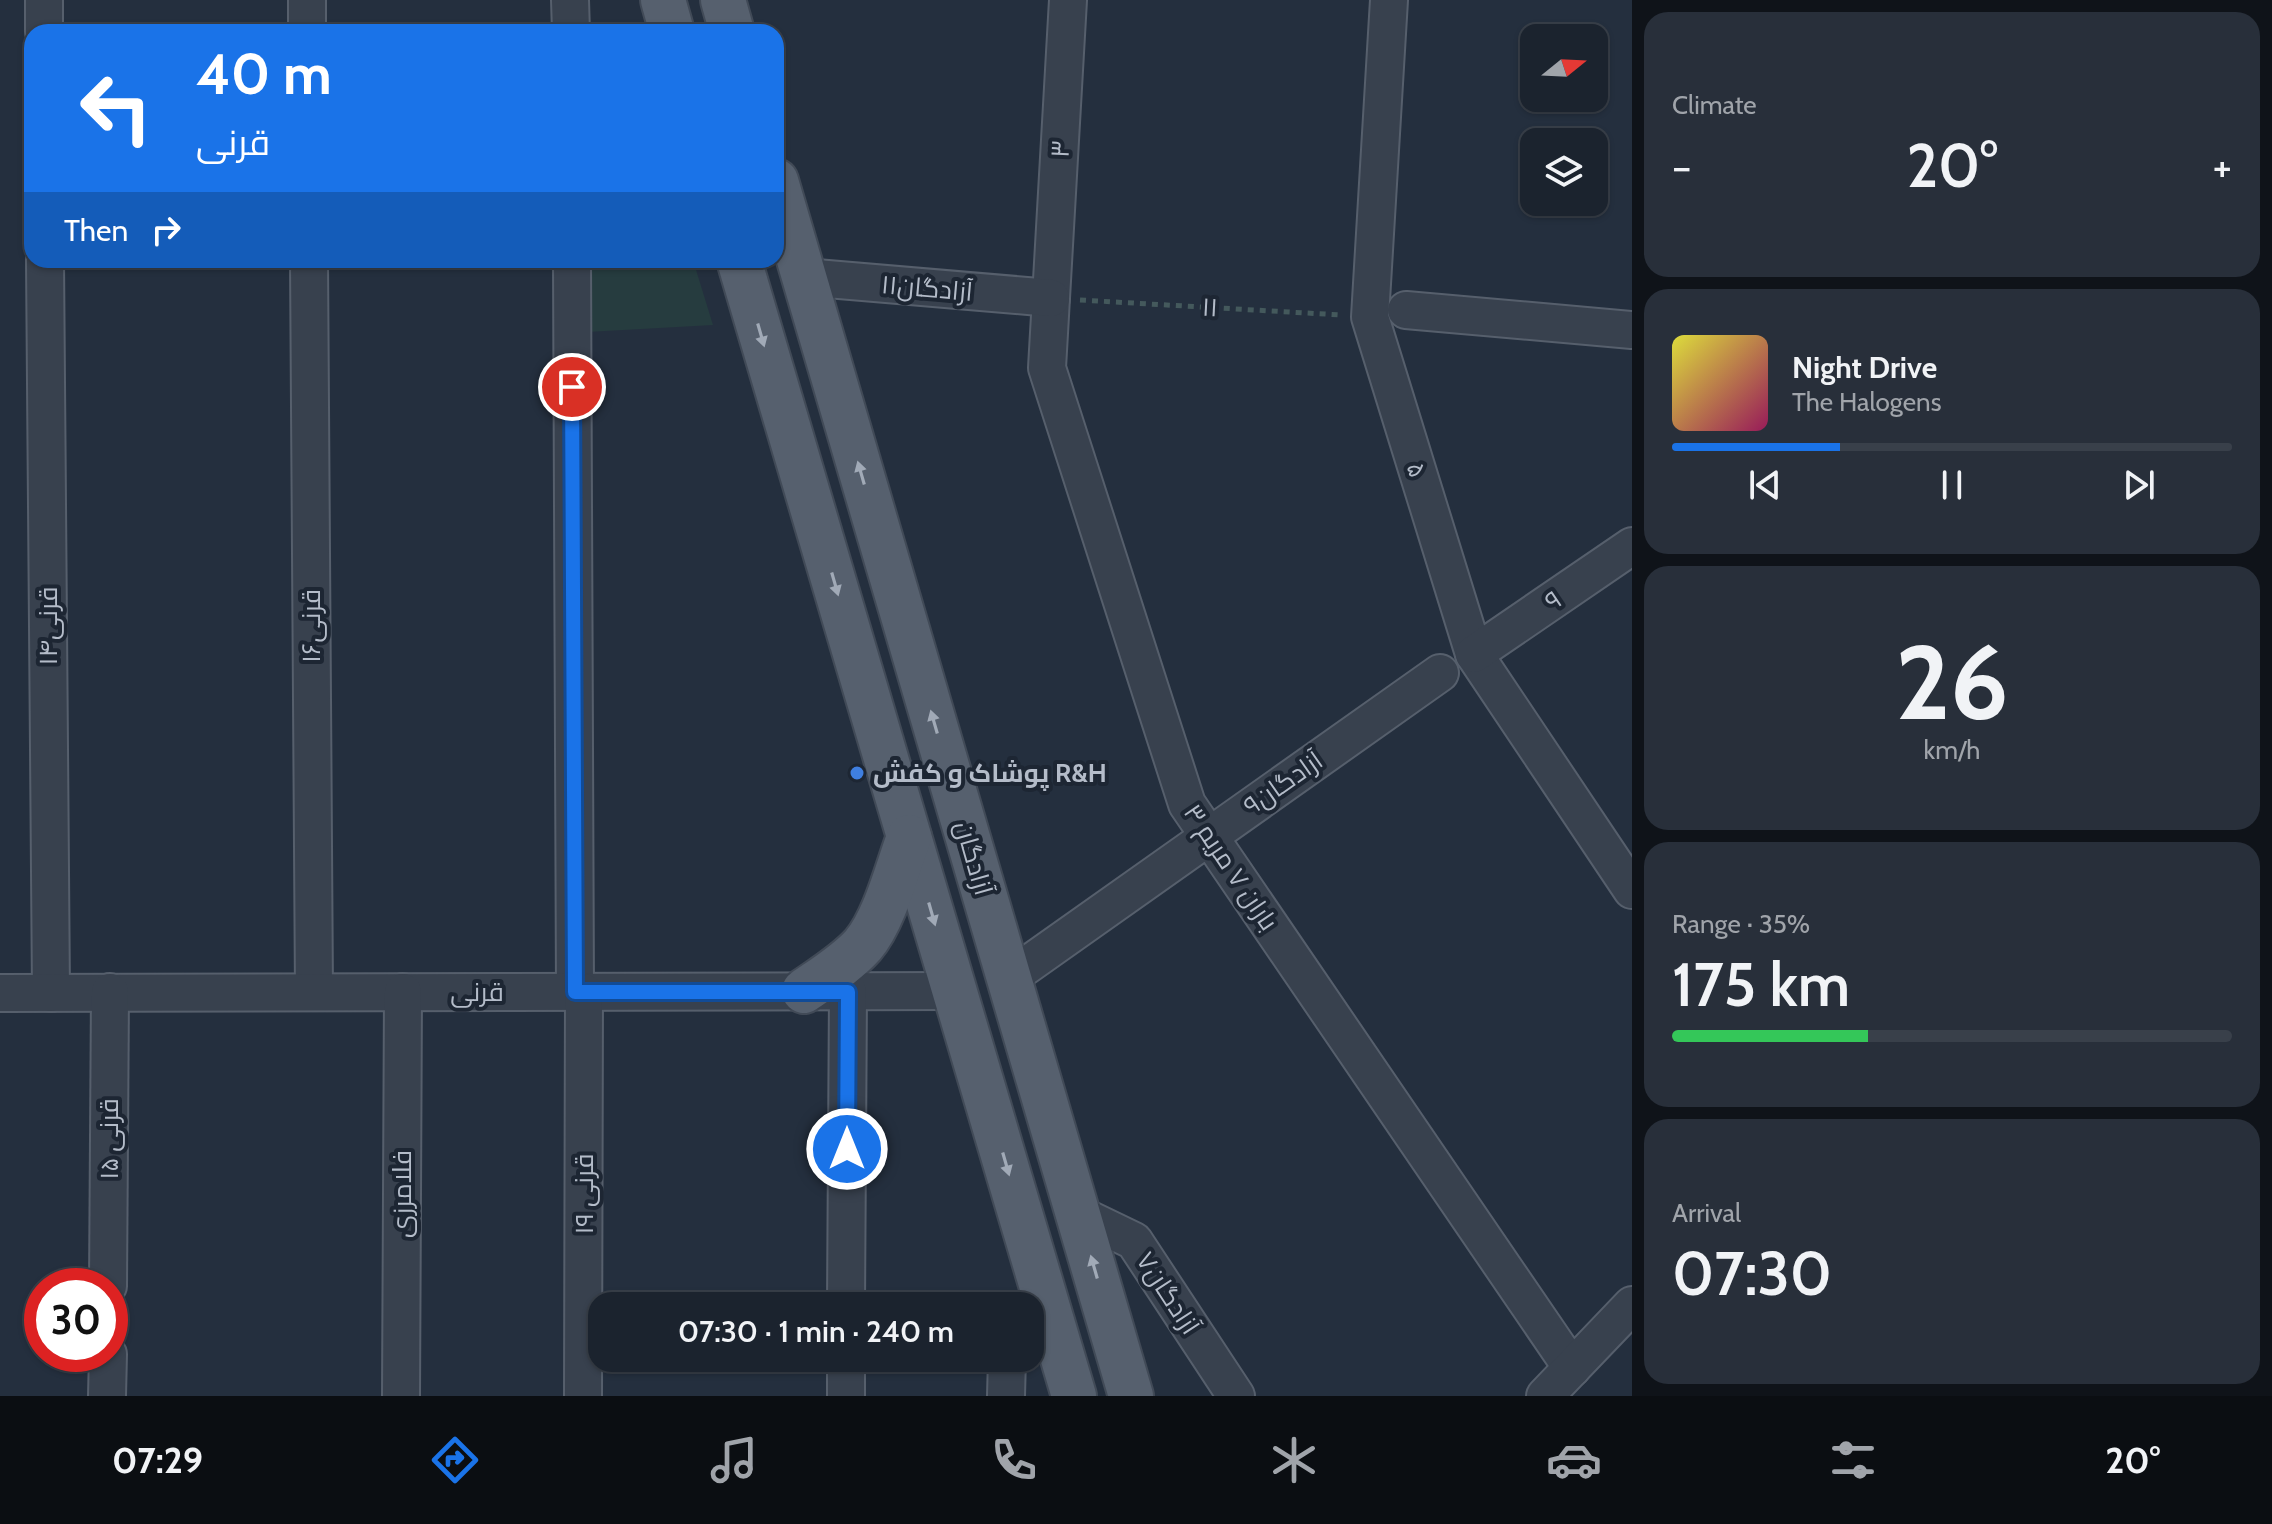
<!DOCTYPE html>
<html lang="en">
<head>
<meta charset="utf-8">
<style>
	body { margin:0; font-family:Cabin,Cairo,sans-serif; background:#282f3a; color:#f1f3f6; height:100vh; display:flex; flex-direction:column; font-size:30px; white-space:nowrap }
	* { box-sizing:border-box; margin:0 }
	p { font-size:26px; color:#a0a4aa }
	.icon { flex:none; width:44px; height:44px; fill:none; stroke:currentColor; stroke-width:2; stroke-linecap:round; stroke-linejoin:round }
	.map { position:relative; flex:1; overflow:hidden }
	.details { display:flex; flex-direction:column; gap:12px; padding:12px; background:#0f1319; width:640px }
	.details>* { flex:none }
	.hud { position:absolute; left:24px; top:24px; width:760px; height:244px; border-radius:24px; box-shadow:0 2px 6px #0004,0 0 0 2px #39404a; background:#1a73e8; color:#fff; overflow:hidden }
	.needle { width:52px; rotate:72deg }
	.tools { position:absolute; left:1520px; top:24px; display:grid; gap:16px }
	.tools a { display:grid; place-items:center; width:88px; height:88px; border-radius:16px; background:#1b232e; box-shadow:0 2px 6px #0004,0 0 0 2px #39404a; font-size:40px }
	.speed { position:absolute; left:24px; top:1268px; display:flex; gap:16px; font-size:40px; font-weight:700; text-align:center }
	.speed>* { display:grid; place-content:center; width:104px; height:104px; border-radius:50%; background:#1b232e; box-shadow:0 2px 6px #0004,0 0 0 2px #39404a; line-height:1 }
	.speed .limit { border:12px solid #d22; background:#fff; color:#111 }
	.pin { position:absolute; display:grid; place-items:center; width:68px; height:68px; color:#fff; margin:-34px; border:4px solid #fff; border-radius:50%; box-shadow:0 2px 8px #0007 }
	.me { position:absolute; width:88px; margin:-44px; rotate:0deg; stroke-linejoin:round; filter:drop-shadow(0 0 6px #0008) }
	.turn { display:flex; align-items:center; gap:28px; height:168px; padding:0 40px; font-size:36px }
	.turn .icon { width:104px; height:104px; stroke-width:2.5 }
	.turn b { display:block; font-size:56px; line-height:68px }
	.then { display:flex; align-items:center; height:76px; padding:0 40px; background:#0003; gap:16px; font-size:30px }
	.big { font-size:60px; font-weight:600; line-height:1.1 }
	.details .tile { flex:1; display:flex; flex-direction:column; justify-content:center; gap:12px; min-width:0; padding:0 28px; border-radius:24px; background:#282f3a }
	.details .dial { align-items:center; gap:0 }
	.dial b { font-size:104px; line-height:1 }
	.song { display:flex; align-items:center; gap:24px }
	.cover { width:96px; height:96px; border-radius:12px; background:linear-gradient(135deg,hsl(60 70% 55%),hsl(330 70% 35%)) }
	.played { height:8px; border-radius:4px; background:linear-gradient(90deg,#1a73e8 30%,#39404a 30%) }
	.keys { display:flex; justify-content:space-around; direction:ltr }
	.heat { display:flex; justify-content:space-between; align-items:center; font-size:44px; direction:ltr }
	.charge { height:12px; border-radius:6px; background:linear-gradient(90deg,#34c759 35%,#39404a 0) }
	.trip { position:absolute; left:588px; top:1292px; width:456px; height:80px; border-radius:24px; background:#1b232e; box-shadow:0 2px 6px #0004,0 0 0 2px #39404a; font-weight:600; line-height:80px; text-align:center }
	.tabs { display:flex; height:128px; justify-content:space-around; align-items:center; background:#0b0e12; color:#a0a4aa }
	.tabs .icon { width:56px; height:56px }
	.tabs .current { color:#1a73e8 }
	.tabs b { font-size:36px; color:#f1f3f6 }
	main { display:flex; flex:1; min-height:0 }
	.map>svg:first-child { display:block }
	.green { fill:#263c3f }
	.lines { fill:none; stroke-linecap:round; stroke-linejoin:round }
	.minor-casing { stroke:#565f6c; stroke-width:40 }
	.major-casing { stroke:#414a57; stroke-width:48 }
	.path { stroke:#44595c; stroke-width:5; stroke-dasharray:6 6; stroke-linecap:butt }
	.minor { stroke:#38414e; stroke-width:36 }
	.major { stroke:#56606e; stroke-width:44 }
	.oneway { fill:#a1aab7 }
	.route-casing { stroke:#114b97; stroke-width:20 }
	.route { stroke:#1a73e8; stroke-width:14 }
	.shop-dot { fill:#3f7fe0; stroke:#1d2633; stroke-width:3 }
	.labels { text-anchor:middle; stroke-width:8; stroke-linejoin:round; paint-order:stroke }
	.street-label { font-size:26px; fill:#b4bcc9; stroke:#1d2633 }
	.poi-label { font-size:26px; font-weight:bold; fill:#b4bcc9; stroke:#1d2633; text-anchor:start }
</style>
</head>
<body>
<main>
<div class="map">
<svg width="1632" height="1396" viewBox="0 0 1632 1396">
	<rect width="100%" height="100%" fill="#242f3e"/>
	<path class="green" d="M588,260H693L713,325L587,332Z"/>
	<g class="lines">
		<g class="minor-casing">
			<g id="minor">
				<path d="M44,0V32"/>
				<path d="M307,0V32"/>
				<path d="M570,0L571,32"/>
				<path d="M1068,0L1047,368L1187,804L1572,1368"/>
				<path d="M1389,0L1370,317L1474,654L1632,890"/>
				<path d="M45,260L51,993"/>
				<path d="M309,260L314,992"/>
				<path d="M572,260L575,992"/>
				<path d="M804,277L1051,298"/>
				<path d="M1406,310L1632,330"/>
				<path d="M1474,654L1632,546"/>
				<path d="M1009,978L1440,673"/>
				<path d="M0,993L955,991"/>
				<path d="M1078,1214L1134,1241L1236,1396"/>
				<path d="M108,1286L110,992"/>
				<path d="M846,1306L848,992"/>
				<path d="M107,1396L108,1354"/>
				<path d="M401,1396L403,992"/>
				<path d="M583,1396L584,992"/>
				<path d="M846,1396V1358"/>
				<path d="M1006,1396L1007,1358"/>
				<path d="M1545,1396L1632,1305"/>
			</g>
		</g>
		<g class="major-casing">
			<g id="major">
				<path d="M663,0L672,32"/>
				<path d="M723,0L732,32"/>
				<path d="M776,181L1131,1396"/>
				<path d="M739,260L1074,1396"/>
				<path d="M804,991C824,977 847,963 863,945C885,919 897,869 909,837"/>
			</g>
		</g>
		<path class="path" d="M1080,300L1341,315"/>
		<use href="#minor" class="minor"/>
		<use href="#major" class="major"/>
	</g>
	<defs><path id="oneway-solid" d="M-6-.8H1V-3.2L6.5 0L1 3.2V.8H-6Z" transform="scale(2)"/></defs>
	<g class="oneway">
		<use href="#oneway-solid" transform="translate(761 335) rotate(74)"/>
		<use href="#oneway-solid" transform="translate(861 473) rotate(-106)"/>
		<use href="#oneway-solid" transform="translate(835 584) rotate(74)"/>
		<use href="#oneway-solid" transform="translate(934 722) rotate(-106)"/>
		<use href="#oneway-solid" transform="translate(932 914) rotate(74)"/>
		<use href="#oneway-solid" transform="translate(1006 1164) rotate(74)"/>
		<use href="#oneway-solid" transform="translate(1094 1267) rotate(-106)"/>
	</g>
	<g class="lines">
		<g class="route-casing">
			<path id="route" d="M572,387L575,992H848L847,1149"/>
		</g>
		<use href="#route" class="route"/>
	</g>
	<circle class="shop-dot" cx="857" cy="773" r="8"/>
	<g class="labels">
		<g class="street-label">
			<text transform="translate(1060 149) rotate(-87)" y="9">۳</text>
			<text transform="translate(927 288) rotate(5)" y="9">آزادگان۱۱</text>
			<text transform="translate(1210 307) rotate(3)" y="9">۱۱</text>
			<text transform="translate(1417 470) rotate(73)" y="9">۵</text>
			<text transform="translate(1553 600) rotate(-34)" y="9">۹</text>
			<text transform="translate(48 626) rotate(-90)" y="9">قرنی۱۴</text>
			<text transform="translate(311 626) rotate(-90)" y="9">قرنی۱۶</text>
			<text transform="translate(1283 783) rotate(-35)" y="9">آزادگان۹</text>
			<text transform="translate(974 858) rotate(74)" y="9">آزادگان</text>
			<text transform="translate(1231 867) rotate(56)" y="9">باران ۷ مریم ۳</text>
			<text x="477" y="1001">قرنی</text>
			<text transform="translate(109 1139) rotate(-90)" y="9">قرنی ۱۵</text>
			<text transform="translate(402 1194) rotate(-90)" y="9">فلامرزی</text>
			<text transform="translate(584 1194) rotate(-90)" y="9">قرنی ۱۹</text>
			<text transform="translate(1168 1293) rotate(57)" y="9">آزادگان۷</text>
		</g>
		<g class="poi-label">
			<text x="873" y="782">پوشاک و کفش R&amp;H</text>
		</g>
	</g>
</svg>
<div class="tools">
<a><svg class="needle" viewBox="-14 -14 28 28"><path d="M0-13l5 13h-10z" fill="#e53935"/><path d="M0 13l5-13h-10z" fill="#a0a4aa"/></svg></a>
<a><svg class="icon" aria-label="layers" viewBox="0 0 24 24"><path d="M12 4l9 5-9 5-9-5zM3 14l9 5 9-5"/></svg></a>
</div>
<div class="speed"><div class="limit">30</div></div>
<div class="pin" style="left:572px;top:387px;background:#d93025"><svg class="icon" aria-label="arrive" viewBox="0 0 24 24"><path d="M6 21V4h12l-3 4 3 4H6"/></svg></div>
<svg class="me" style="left:847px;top:1149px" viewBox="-20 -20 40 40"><circle r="17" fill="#1a73e8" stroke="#fff" stroke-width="3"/><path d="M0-11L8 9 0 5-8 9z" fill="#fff"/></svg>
<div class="trip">07:30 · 1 min · 240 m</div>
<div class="hud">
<div class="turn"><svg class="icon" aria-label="left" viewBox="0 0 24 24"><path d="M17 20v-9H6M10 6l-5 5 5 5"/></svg><div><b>40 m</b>قرنی</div></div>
<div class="then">Then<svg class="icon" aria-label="right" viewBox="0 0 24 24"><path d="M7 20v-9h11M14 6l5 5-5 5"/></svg></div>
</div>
</div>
<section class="details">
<div class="tile"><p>Climate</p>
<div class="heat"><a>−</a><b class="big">20°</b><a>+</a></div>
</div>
<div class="tile">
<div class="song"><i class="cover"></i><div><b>Night Drive</b><p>The Halogens</p></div></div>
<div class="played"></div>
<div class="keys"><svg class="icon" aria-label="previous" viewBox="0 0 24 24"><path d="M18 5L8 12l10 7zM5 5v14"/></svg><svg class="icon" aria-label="pause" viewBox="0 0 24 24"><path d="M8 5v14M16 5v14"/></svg><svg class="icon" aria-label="next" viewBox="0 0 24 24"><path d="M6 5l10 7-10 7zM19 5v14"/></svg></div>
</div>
<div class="tile dial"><b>26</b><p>km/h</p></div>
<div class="tile"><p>Range · 35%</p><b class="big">175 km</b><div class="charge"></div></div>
<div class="tile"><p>Arrival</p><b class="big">07:30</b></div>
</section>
</main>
<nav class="tabs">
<b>07:29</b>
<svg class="icon current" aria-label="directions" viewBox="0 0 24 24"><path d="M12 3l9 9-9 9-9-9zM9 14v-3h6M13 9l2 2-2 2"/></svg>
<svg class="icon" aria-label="music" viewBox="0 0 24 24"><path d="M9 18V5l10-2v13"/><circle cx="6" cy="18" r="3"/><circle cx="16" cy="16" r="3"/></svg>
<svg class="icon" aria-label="phone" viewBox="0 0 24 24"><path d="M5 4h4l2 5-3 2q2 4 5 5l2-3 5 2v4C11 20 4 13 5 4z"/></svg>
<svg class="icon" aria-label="climate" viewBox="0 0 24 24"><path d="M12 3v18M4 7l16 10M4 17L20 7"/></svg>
<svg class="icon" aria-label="car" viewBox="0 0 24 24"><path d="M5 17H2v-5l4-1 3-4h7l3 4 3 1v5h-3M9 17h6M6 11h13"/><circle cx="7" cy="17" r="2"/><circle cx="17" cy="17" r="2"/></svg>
<svg class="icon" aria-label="filters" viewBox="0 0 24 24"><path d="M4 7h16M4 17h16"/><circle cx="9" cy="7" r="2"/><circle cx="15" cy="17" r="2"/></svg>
<b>20°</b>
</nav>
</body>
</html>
